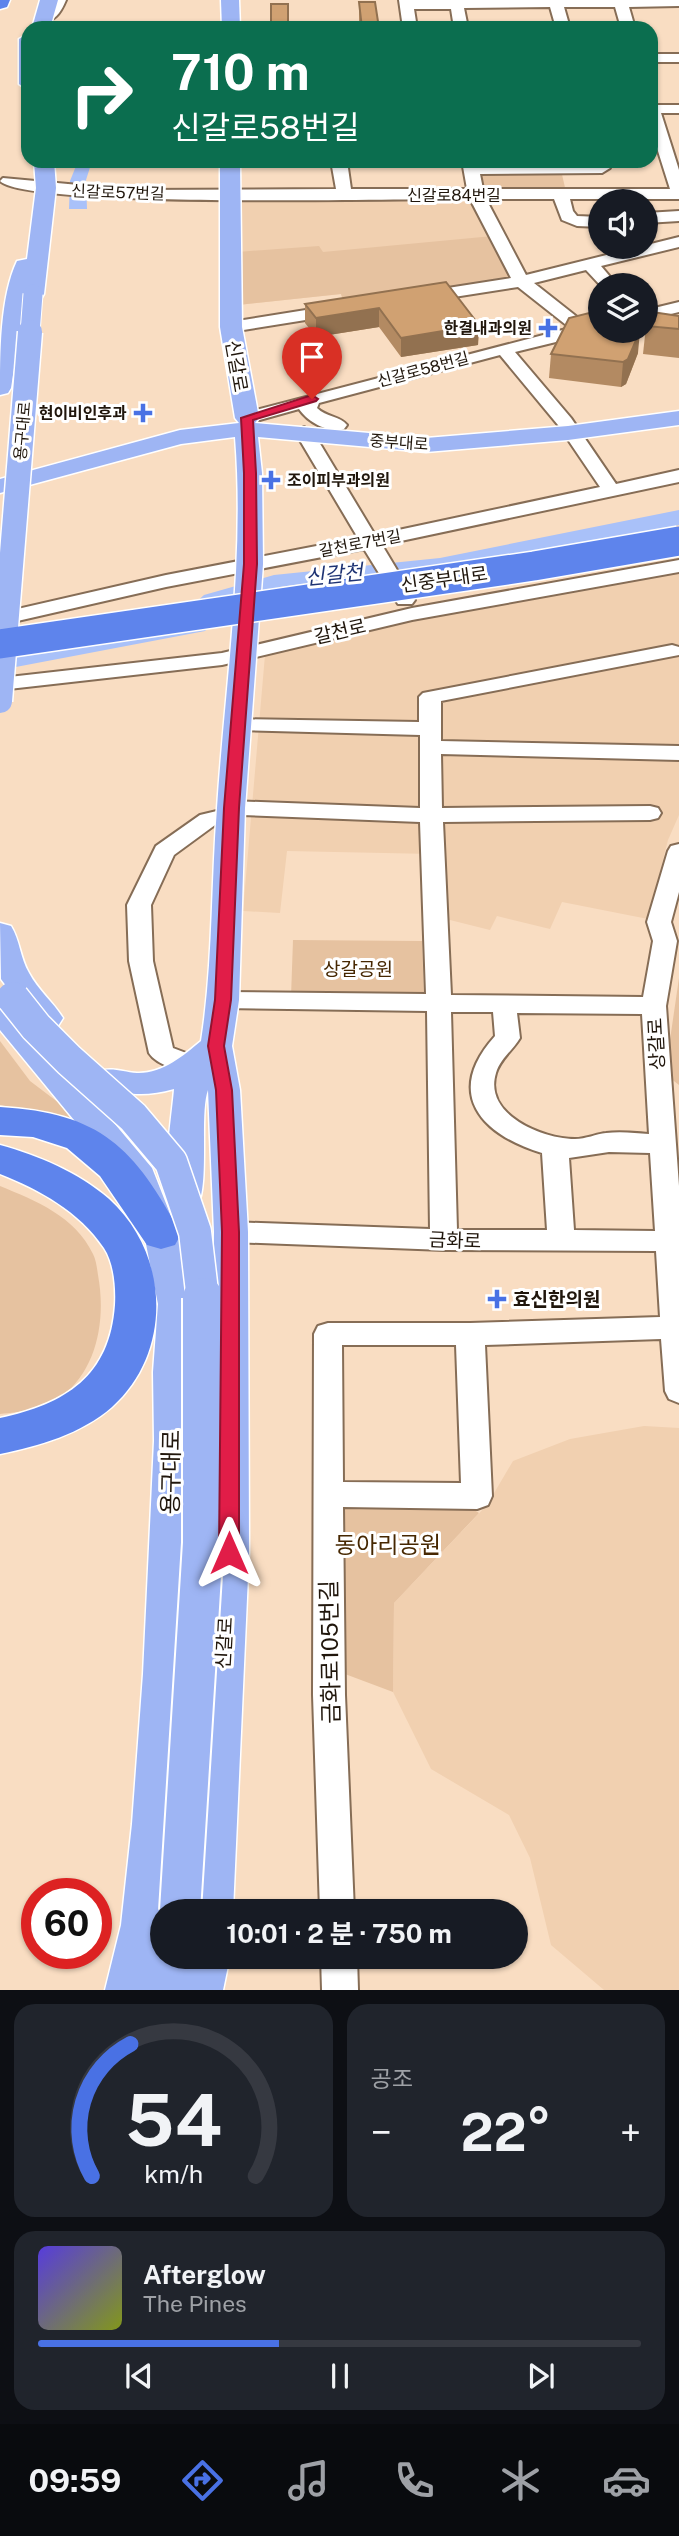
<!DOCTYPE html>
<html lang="ko">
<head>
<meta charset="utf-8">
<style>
	body { margin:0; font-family:"Public Sans","Noto Sans KR",sans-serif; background:#20242c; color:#f1f3f6; height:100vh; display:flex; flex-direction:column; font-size:26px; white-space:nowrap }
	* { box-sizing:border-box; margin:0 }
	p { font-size:23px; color:#9ea1a6 }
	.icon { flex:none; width:38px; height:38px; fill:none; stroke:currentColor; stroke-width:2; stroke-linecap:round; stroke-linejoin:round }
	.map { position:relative; height:1990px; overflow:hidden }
	.drawer { display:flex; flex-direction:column; gap:14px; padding:14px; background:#0d0f14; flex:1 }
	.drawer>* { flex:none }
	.top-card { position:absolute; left:21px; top:21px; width:637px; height:147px; border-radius:21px; box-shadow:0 2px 5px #0004; background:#0b6e4f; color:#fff; overflow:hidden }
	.tools { position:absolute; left:588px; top:189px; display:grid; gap:14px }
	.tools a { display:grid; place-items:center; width:70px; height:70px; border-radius:50%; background:#171b24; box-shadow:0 2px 5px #0004; font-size:35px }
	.speed { position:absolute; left:21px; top:1878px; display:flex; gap:14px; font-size:35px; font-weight:700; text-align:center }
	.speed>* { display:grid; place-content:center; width:91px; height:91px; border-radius:50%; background:#171b24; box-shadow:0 2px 5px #0004; line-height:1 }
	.speed .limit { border:10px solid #d22; background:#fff; color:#111 }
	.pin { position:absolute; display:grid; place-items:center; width:60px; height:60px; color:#fff; margin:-72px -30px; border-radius:50% 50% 50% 0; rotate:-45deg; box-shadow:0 0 7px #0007 }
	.pin .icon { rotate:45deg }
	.me { position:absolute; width:77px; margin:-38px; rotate:0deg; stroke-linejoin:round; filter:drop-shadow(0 0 5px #0008) }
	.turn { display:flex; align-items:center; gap:24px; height:147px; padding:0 35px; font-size:32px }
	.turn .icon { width:91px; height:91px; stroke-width:2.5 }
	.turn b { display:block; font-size:49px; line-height:60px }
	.big { font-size:52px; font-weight:700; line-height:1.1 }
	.drawer .card { flex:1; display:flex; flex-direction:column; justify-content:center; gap:10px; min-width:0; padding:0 24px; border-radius:21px; background:#20242c }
	.drawer .dial { align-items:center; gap:0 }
	.dial svg { height:182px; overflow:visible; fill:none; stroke:#363941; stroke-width:7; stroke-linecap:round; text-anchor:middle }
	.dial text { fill:#f1f3f6; stroke:none }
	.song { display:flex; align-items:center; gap:21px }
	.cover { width:84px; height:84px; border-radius:10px; background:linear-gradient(135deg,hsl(250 70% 55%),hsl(70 70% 35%)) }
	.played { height:7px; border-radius:4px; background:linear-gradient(90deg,#4971e4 40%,#363941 40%) }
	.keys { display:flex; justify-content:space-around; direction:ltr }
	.heat { display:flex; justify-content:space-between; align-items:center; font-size:38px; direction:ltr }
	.drawer .tiles { flex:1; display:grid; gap:14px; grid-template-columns:1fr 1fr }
	.card:last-child { grid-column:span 2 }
	.trip { position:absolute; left:150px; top:1899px; width:378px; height:70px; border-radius:35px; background:#171b24; box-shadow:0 2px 5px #0004; font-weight:700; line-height:70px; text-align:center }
	.dock { display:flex; height:112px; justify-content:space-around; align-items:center; background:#090b0e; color:#9ea1a6 }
	.dock .icon { width:49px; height:49px }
	.dock .current { color:#4971e4 }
	.dock b { font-size:32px; color:#f1f3f6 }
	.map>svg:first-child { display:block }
	.built { fill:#f1d0b0 }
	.green { fill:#e6c2a0 }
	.water { fill:#a9c1f9 }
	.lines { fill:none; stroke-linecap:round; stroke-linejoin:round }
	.minor-casing { stroke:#866d56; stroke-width:4 }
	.major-casing { stroke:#fff; stroke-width:3 }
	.highway-casing { stroke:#fff; stroke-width:3 }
	.minor { fill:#fff; fill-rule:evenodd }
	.major { fill:#9eb5f4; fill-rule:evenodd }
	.highway { fill:#5e84ec; fill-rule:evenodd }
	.major-bridge-far3-casing { stroke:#fff; stroke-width:21; stroke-linecap:butt }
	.major-bridge-far2-casing { stroke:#fff; stroke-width:27; stroke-linecap:butt }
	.major-bridge-far1-casing { stroke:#fff; stroke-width:35; stroke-linecap:butt }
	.major-bridge-casing { stroke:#fff; stroke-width:44; stroke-linecap:butt }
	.highway-bridge-casing { stroke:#fff; stroke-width:32; stroke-linecap:butt }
	.major-bridge-far3 { stroke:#9eb5f4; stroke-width:19 }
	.major-bridge-far2 { stroke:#9eb5f4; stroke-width:24 }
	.major-bridge-far1 { stroke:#9eb5f4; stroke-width:32 }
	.major-bridge { stroke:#9eb5f4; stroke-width:40 }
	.highway-bridge { stroke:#5e84ec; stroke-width:29 }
	.wall { fill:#b38a62 }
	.shaded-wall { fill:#927150 }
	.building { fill:#d0a172; stroke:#927150; stroke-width:2 }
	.route { fill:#e11d48; stroke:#92132f; stroke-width:2 }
	.poi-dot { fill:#4971e4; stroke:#fff; stroke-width:2.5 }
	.labels { text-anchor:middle; stroke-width:6; stroke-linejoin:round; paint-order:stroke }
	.far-street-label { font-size:16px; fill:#20160c; stroke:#fff }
	.far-poi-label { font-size:16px; font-weight:bold; fill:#20160c; stroke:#fff; text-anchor:end }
	.street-label { font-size:19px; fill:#20160c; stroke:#fff }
	.park-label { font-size:19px; fill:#462701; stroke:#fff }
	.poi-label { font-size:19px; font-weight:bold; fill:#20160c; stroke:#fff; text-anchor:start }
	.water-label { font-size:21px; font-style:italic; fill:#1f3474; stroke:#fff }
	.near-street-label { font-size:23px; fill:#20160c; stroke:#fff }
	.near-park-label { font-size:23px; fill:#462701; stroke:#fff }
</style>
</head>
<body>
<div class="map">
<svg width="679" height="1990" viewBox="0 0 679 1990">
	<rect width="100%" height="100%" fill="#f9ddc2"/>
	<g class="built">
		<path d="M472,197L510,276L345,306L341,294L238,305V198Z"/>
		<path d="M679,571V815L668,840L648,919L562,902L550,929L497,916L490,930L450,920L436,938L432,854L287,851L280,913L243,911L265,655L418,619Z"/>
		<path d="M644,1426L679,1428V1990H604L551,1945L530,1858L509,1815L431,1769L393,1692L394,1603L487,1505L513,1461L570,1439Z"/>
	</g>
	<g class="green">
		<path d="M561,170L566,192L478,193L476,172Z"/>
		<path d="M493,236L511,272L506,281L345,306L341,294L238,305L237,252L319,246L323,252Z"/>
		<path d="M293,940L422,941L424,998L291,997Z"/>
		<path d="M679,978V1085L665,1074Z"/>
		<path d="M0,1041L30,1081L84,1122L0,1105Z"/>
		<path d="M0,1186C36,1201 75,1216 93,1254C96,1260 97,1268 98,1275C106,1318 98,1369 61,1397C44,1410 21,1412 0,1414Z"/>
		<path d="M343,1501L465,1504L479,1513L394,1603L393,1692L345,1674Z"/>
	</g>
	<g class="water">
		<path d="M78,161H92L86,180L87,209H69L70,181Z"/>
		<path d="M679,510V525L671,527L669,534L574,544L526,554L280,587L270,593L223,610L205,631L0,670V658L183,614L204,595L274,575L440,558Z"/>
	</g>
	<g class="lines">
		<g class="minor-casing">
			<g id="minor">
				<path d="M52,0H66C61,12 54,24 39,21L37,18L49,9Z"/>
				<path d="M399,0H679V6L629,7L635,28H621L615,7H564L570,28H556L550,7L464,8L468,28H454L451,9H414L417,28H403Z"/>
				<rect x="651" y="54" width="28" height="8"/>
				<path d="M651,102L657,105H679V113H661L679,170V199H570L573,211L577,216L600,217V227L577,226L562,220L554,199H486L526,275L679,237V247L601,266L617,285H600L586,270L534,283L586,324L600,321L601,331L515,352L571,418L616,484L679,470V482L382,545L415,600L412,604H398L364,549L166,587L0,625V613L166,575L358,538L295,432L304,427L313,432L375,535L600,487L558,425L500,355L319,403L317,408C326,417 340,416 347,425L344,429C327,433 308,422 299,409L256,421L252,433L246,434L237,429L241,414L570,328L518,287L422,302L416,301L414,297L422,292L511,278L470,199C406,198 29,209 0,181L3,178L133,190L336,189L331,161H347L351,189H467L462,161H478V165L602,163L610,168L602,173L480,174L483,189H670L651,129Z"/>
				<path d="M679,211V221L646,223V213Z"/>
				<path d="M679,302V312L646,320V310Z"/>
				<path d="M337,305L345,310L343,314L231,332L222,327L231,322Z"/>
				<path d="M679,560V572L412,620L222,665L0,690V678L222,653L412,608Z"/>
				<path d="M672,645L679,647V655L441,701V741L679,746V760L441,754L442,808L650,806L658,808L661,813L658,818L650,820L443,822L451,995L643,997L653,941L647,922L668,851L671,846L679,844V892L671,922L677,941L666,1006L679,1186V1403L669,1399L665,1391L661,1339L485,1345L492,1496L488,1505L477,1509L343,1507L345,1695L354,1911H320L313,1695L314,1334L318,1326L328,1323H470L660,1317L656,1251L444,1250L231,1242L221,1239L217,1232L221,1225L231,1222L430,1229L427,1011L223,1008L214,1006L211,1000L214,994L223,992L426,994L420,822L242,815L239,820L215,825L174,855L151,905L153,961L173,1048L202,1059L206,1065L202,1071C188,1075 157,1066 149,1053L129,961L127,905L156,846L200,815L221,810L223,803L231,801L420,808V735L239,730L231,729L228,724L231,719L419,722V697L423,693ZM451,1012H493L495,1036C444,1093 480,1134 542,1153L547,1230H457ZM517,1013L642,1014L649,1134C635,1133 621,1131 606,1133C596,1134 586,1139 575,1139C543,1139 483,1115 496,1073C500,1059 513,1050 520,1038ZM609,1152L650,1153L655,1231L574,1230L569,1158ZM342,1345H456L461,1483L343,1482Z"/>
				<path d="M321,1956H357L358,1990H322Z"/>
			</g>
		</g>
		<g class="major-casing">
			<g id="major">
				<path d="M40,0H58L50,28H32Z"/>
				<path d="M221,0H239L240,28H222Z"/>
				<path d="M28,34V90L19,84V39Z"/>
				<path d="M34,161H54L56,188L44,294L41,299L33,300L25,298L11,388L8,393L0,395C0,353 0,297 17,261L27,259L36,188Z"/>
				<path d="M220,161H240L242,327L259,418L255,423L426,438L568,426L679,411V425L568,440L426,452L258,437L262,473L263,564L245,808L239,1000L232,1046L240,1090L248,1232L249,1553L233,1911H189L209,1553L214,1232L208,1090C199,1114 210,1184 197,1207L185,1211L173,1207C160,1184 172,1117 174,1089C146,1097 127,1095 99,1087L95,1079L99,1071C113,1067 123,1072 137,1073C162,1074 183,1056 201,1041C213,964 211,886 217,808C225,685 245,561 235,437L181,444L0,493V479L180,430L239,423L235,418L220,327Z"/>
				<path d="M0,923L11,926C20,940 20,958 29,973C38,990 53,1002 63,1018L58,1026L47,1029L36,1026L1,979Z"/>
				<path d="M0,998L11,1001L152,1168L178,1234L194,1304L189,1372L192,1441L185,1674L176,1824L167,1911H163V1956H230L223,1990H105L121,1925L132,1824L143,1674L154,1441L153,1372L158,1304L144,1234L125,1182L0,1030Z"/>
			</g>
		</g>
		<g class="highway-casing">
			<g id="highway">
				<path d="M0,0H10L7,7L0,9Z"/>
				<path d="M0,1107C101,1113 134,1147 181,1234L175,1245L161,1249L147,1245L100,1176L67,1148L33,1137L0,1135Z"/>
				<path d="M0,1145C39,1156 78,1172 109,1199C169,1253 174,1351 112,1407C81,1434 39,1446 0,1454V1418C66,1404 110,1376 115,1305C116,1287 114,1263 104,1248C79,1211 40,1190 0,1174Z"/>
			</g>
		</g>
		<use href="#minor" class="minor"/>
		<use href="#major" class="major"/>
		<use href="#highway" class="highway"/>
		<g class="major-bridge-far3-casing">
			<path id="major-bridge-far3" d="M30,333L33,294"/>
		</g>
		<g class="major-bridge-far2-casing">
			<path id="major-bridge-far2" d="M0,701L30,332"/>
		</g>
		<g class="major-bridge-far1-casing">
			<path id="major-bridge-far1" d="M13,998L36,1027L69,1060L133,1117L171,1162L195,1232L203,1300"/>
		</g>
		<g class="major-bridge-casing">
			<path id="major-bridge" d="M180,1911L203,1543V1298"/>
		</g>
		<g class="highway-bridge-casing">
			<path id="highway-bridge" d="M0,644L534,566L679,541"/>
		</g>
		<use href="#major-bridge-far3" class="major-bridge-far3"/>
		<use href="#major-bridge-far2" class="major-bridge-far2"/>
		<use href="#major-bridge-far1" class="major-bridge-far1"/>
		<use href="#major-bridge" class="major-bridge"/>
		<use href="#highway-bridge" class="highway-bridge"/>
	</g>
	<g class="wall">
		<path d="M359,2L379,28H359Z"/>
		<path d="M446,282L479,325L478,345L401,357L379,327L316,337L305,323V304Z"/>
		<path d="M679,316V358L643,354L646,326Z"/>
		<path d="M638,353L626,384L621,387L549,378L551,354Z"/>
	</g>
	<g class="shaded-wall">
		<path d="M379,308V327L316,337V318Z"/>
		<path d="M479,325L478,345L401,357V338Z"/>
		<path d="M640,331L638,353L626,384L621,387L623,362Z"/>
	</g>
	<g class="building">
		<path d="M359,2H375L379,28H362Z"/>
		<rect x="271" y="4" width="17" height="24"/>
		<path d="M446,282L479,325L401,338L379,308L316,318L305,304Z"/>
		<path d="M593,312L600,318V331H640L628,359L623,362L551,354L569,318Z"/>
		<path d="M652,312L679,316V329L646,326Z"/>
	</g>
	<path class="route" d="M312,395L318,399L316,401L253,420L256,473L257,564L239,808L231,1000L224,1046L232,1090L239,1232V1553L236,1559L229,1561L222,1559L219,1553L222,1232L216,1090L208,1046L215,1000L224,808L244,564V473L241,418Z"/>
	<g class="poi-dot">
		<path d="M544.5 317.5h7v7h7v7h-7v7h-7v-7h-7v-7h7z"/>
		<path d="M139.5 402.5h7v7h7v7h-7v7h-7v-7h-7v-7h7z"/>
		<path d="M267.5 469.5h7v7h7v7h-7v7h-7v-7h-7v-7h7z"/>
		<path d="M493.5 1288.5h7v7h7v7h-7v7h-7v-7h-7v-7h7z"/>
	</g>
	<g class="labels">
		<g class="far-street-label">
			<text transform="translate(118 192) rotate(2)" y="6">신갈로57번길</text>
			<text x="454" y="201">신갈로84번길</text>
			<text transform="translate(423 369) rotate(-15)" y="6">신갈로58번길</text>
			<text transform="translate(22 431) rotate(-85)" y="6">용구대로</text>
			<text transform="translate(399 442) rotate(4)" y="6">중부대로</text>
			<text transform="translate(360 543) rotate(-11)" y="6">갈천로7번길</text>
		</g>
		<g class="far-poi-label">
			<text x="532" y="334">한결내과의원</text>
			<text x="127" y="419">현이비인후과</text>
			<text x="287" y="486" text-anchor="start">조이피부과의원</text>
		</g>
		<g class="street-label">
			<text transform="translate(237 366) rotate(80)" y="7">신갈로</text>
			<text transform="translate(444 579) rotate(-8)" y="7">신중부대로</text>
			<text transform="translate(340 631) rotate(-13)" y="7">갈천로</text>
			<text transform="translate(656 1044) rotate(-93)" y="7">상갈로</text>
			<text transform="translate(455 1240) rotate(2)" y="7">금화로</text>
			<text transform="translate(224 1643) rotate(-87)" y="7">신갈로</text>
		</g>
		<g class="park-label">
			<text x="358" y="976">상갈공원</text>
		</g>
		<g class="poi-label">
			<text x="513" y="1306">효신한의원</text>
		</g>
		<g class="water-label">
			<text transform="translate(334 575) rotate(-6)" y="7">신갈천</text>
		</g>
		<g class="near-street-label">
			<text transform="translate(171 1472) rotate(-89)" y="8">용구대로</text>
			<text transform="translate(330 1652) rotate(-91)" y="8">금화로105번길</text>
		</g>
		<g class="near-park-label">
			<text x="388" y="1553">동아리공원</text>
		</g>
	</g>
</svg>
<div class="tools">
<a><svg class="icon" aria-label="sound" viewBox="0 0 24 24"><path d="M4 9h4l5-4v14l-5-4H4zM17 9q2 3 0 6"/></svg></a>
<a><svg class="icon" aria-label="layers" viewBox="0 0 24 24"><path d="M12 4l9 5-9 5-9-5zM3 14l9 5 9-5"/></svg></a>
</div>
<div class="speed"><div class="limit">60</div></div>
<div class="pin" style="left:312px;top:399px;background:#d93025"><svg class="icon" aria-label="arrive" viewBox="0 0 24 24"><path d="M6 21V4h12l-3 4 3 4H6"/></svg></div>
<svg class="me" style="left:229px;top:1553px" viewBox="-20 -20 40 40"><path d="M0-17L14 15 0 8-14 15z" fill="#e11d48" stroke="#fff" stroke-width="4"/></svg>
<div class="trip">10:01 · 2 분 · 750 m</div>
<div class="top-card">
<div class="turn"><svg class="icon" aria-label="right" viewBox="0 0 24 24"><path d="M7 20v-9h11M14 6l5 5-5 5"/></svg><div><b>710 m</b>신갈로58번길</div></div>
</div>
</div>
<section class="drawer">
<div class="tiles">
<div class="card dial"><svg viewBox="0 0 100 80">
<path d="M14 69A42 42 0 1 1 86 69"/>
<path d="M14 69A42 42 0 0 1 31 11" stroke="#4971e4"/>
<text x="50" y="56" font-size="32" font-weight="700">54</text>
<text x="50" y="72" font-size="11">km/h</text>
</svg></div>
<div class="card"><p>공조</p>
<div class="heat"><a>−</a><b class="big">22°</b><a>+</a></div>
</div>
<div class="card">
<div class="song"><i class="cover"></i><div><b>Afterglow</b><p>The Pines</p></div></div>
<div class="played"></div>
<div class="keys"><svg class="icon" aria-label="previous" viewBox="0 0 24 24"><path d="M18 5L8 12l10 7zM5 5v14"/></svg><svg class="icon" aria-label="pause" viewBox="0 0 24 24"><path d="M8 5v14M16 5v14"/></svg><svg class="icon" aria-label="next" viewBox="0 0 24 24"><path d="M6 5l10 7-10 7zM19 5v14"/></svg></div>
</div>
</div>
</section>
<nav class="dock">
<b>09:59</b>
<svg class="icon current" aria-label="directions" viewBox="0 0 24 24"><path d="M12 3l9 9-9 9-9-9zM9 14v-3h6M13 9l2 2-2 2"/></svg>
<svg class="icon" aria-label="music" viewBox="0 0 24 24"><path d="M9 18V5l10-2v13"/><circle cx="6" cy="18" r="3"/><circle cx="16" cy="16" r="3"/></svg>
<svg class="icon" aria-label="phone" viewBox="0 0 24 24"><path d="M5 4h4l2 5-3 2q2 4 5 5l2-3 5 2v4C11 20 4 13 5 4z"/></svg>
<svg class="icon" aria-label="climate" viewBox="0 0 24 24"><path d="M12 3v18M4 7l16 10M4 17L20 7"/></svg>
<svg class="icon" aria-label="car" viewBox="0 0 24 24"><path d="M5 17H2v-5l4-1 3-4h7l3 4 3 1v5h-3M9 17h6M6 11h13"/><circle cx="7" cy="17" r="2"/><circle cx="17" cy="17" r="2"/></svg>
</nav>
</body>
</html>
